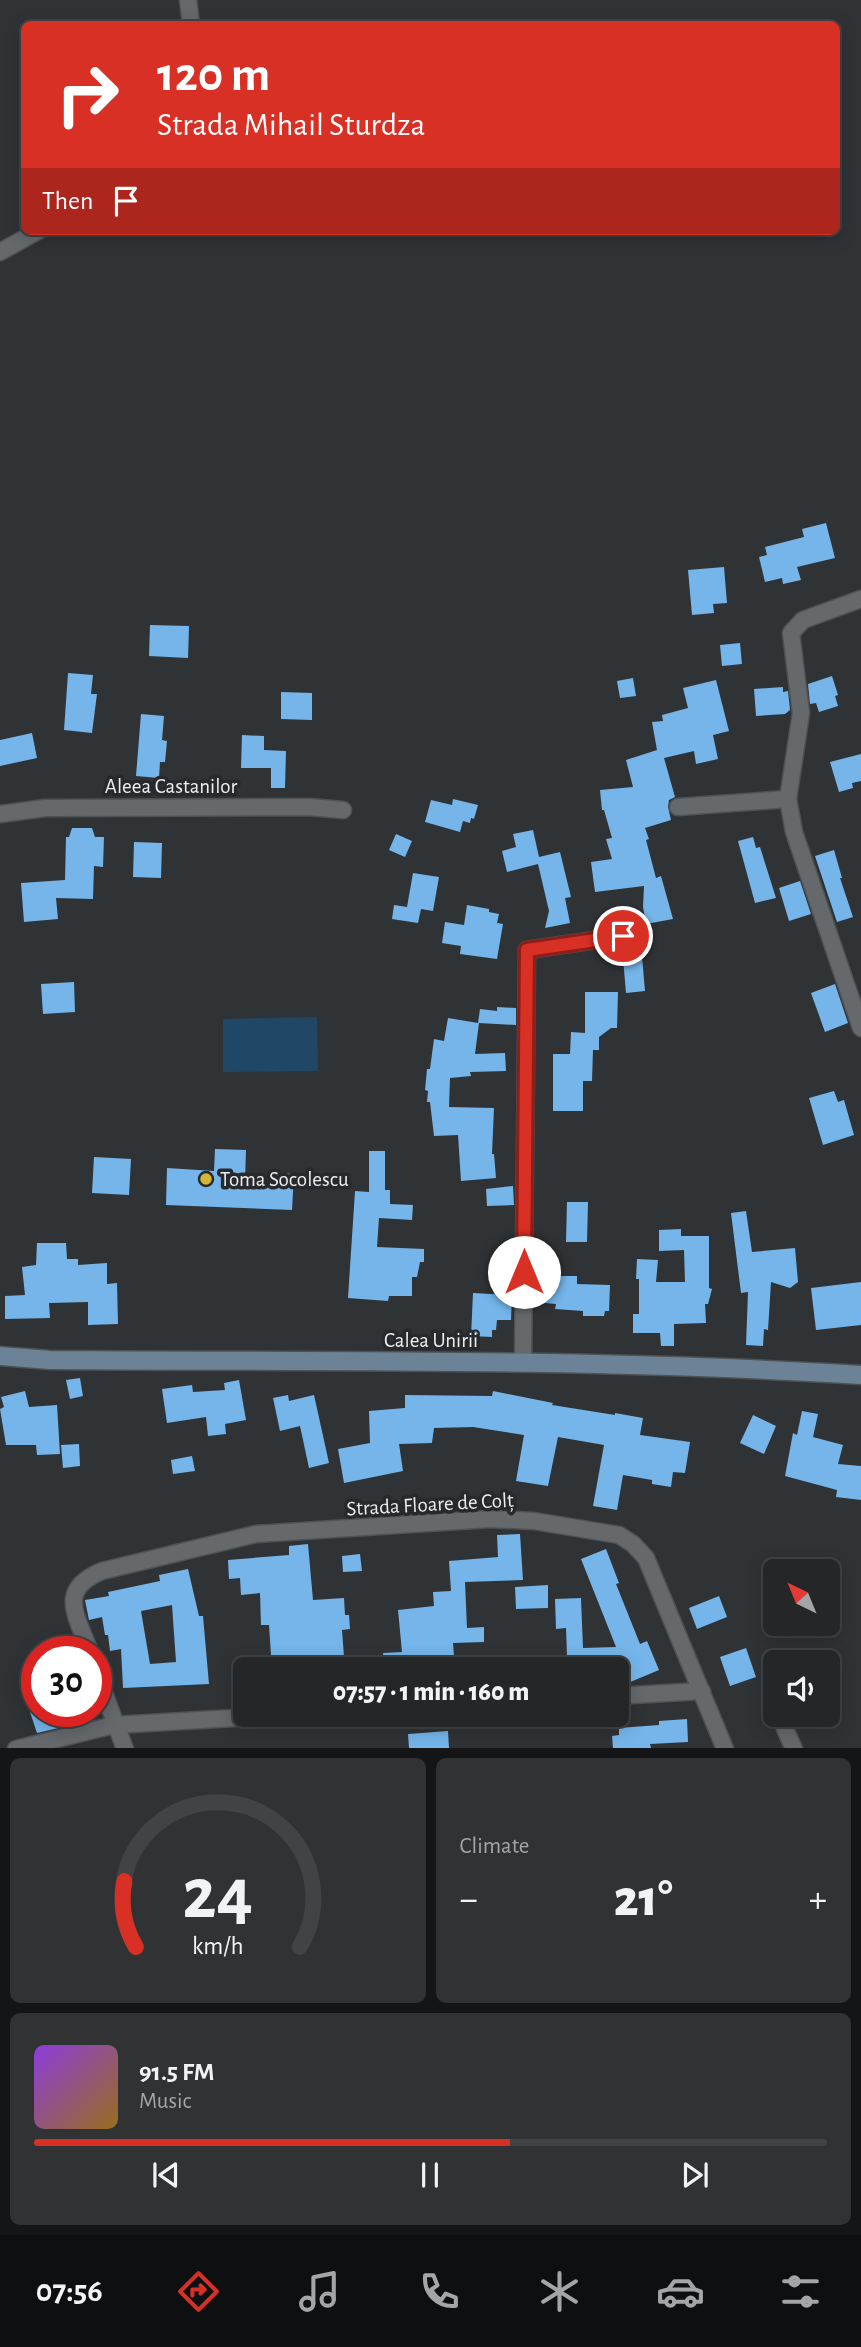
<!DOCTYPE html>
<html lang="en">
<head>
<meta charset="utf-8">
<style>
	body { margin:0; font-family:"Alegreya Sans",sans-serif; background:#303234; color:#f1f3f6; height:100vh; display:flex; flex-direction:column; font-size:26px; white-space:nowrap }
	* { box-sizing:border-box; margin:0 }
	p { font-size:23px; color:#a3a5a8 }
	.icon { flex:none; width:38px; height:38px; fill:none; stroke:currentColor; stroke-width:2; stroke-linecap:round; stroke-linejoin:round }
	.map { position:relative; height:1748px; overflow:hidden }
	.details { display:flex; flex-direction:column; gap:10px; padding:10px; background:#141516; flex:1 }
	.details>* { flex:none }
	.top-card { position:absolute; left:21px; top:21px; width:819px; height:214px; border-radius:10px; box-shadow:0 4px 18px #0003,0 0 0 2px #414345; background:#d93025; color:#fff; overflow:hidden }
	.needle { width:46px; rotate:317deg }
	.fabs { position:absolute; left:763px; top:1559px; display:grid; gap:14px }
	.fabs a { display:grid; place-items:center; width:77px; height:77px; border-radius:10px; background:#242628; box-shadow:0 4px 18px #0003,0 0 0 2px #414345; font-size:35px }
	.speed { position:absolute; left:21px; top:1636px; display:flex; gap:14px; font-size:35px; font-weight:700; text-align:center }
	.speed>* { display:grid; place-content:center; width:91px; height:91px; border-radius:50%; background:#242628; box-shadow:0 4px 18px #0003,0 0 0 2px #414345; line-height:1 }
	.speed .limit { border:10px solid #d22; background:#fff; color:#111 }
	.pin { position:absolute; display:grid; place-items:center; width:60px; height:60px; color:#fff; margin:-30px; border:4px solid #fff; border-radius:50%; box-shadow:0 2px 7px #0007 }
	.me { position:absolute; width:77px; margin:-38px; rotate:0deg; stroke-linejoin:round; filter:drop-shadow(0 0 5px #0008) }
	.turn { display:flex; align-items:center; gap:24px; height:147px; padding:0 21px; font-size:32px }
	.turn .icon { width:91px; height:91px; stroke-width:2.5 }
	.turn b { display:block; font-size:49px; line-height:60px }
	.then { display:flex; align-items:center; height:66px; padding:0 21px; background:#0003; gap:14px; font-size:26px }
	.big { font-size:52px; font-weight:800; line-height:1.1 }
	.details .card { flex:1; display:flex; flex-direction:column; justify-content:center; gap:10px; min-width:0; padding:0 24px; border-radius:10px; background:#303234 }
	.details .dial { align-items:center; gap:0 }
	.dial svg { height:182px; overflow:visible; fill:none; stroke:#414345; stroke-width:7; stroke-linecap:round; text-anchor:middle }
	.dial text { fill:#f1f3f6; stroke:none }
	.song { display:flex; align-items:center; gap:21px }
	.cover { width:84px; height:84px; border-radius:10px; background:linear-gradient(135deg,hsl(270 70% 55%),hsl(40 70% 35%)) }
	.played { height:7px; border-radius:4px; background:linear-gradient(90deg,#d93025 60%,#414345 60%) }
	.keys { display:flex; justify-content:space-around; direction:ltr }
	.heat { display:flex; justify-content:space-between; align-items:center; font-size:38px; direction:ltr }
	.details .tiles { flex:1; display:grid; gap:10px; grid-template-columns:1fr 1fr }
	.card:last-child { grid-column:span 2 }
	.trip { position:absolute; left:233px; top:1657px; width:396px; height:70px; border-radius:10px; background:#242628; box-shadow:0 4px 18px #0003,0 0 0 2px #414345; font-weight:800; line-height:70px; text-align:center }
	.dock { display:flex; height:112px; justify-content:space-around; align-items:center; background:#0e0f10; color:#a3a5a8 }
	.dock .icon { width:49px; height:49px }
	.dock .on { color:#d93025 }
	.dock b { font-size:32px; color:#f1f3f6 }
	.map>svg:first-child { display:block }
	.green { fill:#204766 }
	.building { fill:#75b5ea; fill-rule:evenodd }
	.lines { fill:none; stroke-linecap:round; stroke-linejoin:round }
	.minor-casing { stroke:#4f5254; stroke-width:19 }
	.secondary-casing { stroke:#4f5254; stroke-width:21 }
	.minor { stroke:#65696c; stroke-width:16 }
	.secondary { stroke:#6c8397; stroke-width:18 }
	.route-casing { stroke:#8d1f18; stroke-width:18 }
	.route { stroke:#d93025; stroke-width:12 }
	.poi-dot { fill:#d4b635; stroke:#27292c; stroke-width:2.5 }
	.labels { text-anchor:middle; stroke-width:7; stroke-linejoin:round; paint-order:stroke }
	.street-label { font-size:21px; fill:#ebedef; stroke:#27292c }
	.poi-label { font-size:21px; fill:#ebedef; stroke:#27292c; text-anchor:start }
</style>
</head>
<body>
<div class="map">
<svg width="861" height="1749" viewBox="0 0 861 1749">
	<rect width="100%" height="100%" fill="#303336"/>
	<path class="green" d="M317,1017L318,1071L223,1072V1019Z"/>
	<g class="building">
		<path d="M826,523L835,558L797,567L801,580L783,584L782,578L765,582L759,557L767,555L765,547L804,537L802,529Z"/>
		<path d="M724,567L727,603L713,604L714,613L692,615L688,570Z"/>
		<path d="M150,625L189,626L188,658L149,656Z"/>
		<path d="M740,643L742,664L722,666L720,645Z"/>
		<path d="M68,673L93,675L91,694H97L92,733L64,730Z"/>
		<path d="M832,676L838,695L835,696L838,706L819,712L816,703L810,704L808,684Z"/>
		<path d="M633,678L636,696L620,698L617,681Z"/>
		<path d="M716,680L729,731L713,735L718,759L696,764L694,751L664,758L675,797L669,800L668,807L671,820L645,828L649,839L646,840L656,878L661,876L673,919L646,924L643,907L644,886L595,892L591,862L612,859L606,839L612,838L604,810H602L600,790L633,787L626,760L657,750L652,722L663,721L662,715L688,708L683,688Z"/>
		<path d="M783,687V692L788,691L790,710L785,714L756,716L754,689Z"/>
		<path d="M281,692L312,693V720L281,719Z"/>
		<path d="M141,714L164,716L162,740L167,741L165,762H160L159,778L136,776Z"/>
		<path d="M32,733L37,758L0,766V740Z"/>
		<path d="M242,735L264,736V750L286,751L285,788H271V768H241Z"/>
		<path d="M861,754V781L852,783L853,788L839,792L830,762Z"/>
		<path d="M453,799L478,805L474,819L471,818L470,823L463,821L460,832L425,822L431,800L452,805Z"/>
		<path d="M72,828H92L95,837H104L103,867L94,866L93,899L56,898L58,919L24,922L21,883L65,880L66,837H69Z"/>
		<path d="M533,830L539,857L560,852L571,897L565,898L570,923L545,928L549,911L538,864L507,872L502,851L516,847L513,834Z"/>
		<path d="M396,834L412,841L405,857L389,850Z"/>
		<path d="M753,837L756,848L760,847L776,898L755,903L738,841Z"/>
		<path d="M134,842L162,843L161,878L133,877Z"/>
		<path d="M834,850L842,878H840L853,917L837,922L815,856Z"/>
		<path d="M413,873L439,877L433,911L421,909L418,923L392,919L394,905L407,907Z"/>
		<path d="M800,881L811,914L789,921L779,888Z"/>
		<path d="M467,905L489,909V912L499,914L497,923L503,924L497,959L460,954L461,946L442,943L445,922L464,925Z"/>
		<path d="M641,945L645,991L626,993L622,947Z"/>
		<path d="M74,982L75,1012L43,1014L41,984Z"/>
		<path d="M835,984L848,1023L825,1032L811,993Z"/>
		<path d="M585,992H618L617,1028H611L599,1037V1050H593L592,1081H583V1111H553V1054H570L571,1032L585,1033Z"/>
		<path d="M497,1007L516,1008V1025L479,1023L475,1054L505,1053L506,1071L470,1072L471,1076L450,1078L449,1107L494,1108L492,1154H494L496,1178L461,1181L458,1135L434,1136L430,1102H427L428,1091L425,1090L427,1069H430L434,1039L444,1041L448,1018L478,1023L480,1009L497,1011Z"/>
		<path d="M834,1091L838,1102L844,1100L854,1135L823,1145L809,1098Z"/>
		<path d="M215,1149L246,1150L245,1181L279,1182V1173L294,1174L292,1210L166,1205L167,1168L214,1171Z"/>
		<path d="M369,1151H385V1190H390V1204L413,1205L412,1220L379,1218L377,1247L424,1249V1262H420L417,1277H412V1296H389L388,1301L348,1298L355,1191L369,1192Z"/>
		<path d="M94,1157L131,1159L129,1195L92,1193Z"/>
		<path d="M513,1186L514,1205L487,1206L486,1189Z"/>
		<path d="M567,1202H588L587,1242H566Z"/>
		<path d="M746,1211L752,1252L795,1248L798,1282L790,1288L771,1282L768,1330L764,1329L763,1346L746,1345L748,1292L741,1293L731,1213Z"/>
		<path d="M681,1229V1236H709V1288L712,1289L708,1304H705L706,1323L674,1324V1346H661L660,1333H633V1314H639V1279H636L637,1259L658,1260L656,1282H685L684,1250L659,1251V1230Z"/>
		<path d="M37,1243H66L67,1259H78V1265L107,1263V1284L117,1283L118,1324L88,1325V1302L49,1303L50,1318L5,1319V1296L25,1295L22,1267L36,1265Z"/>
		<path d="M542,1276H577V1284L610,1285L609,1311H605L604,1316H583V1311L555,1309L556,1304L545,1303L546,1292H543Z"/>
		<path d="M861,1282V1325L816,1330L811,1288Z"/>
		<path d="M473,1293L512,1295L511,1320H497L496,1330H492V1337L471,1336Z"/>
		<path d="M80,1378L83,1396L70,1399L66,1380Z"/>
		<path d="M239,1380L246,1420L225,1424L226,1434L208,1436L206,1417L167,1423L162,1389L192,1385L193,1392L225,1390L224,1383Z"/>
		<path d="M25,1391L29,1407L57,1405L60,1454L37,1455L36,1445H6L0,1409L4,1407L1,1397Z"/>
		<path d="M493,1391L553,1403L552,1405L615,1415V1413L643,1418L640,1435L690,1442L685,1473L673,1472L671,1487L652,1484V1480L623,1475L617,1510L593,1506L604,1445L558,1437L548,1486L516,1481L524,1435L473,1427L434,1428L432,1443L399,1444L403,1471L344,1483L338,1449L370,1443L369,1411L405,1408V1395L492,1396Z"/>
		<path d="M288,1395L289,1401L314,1395L329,1463L309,1468L300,1426L280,1431L273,1398Z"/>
		<path d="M802,1411L818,1414L813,1437L843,1445L838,1464L861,1466V1500L836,1497L837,1490L785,1476L793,1433L797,1435Z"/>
		<path d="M753,1415L776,1426L764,1454L740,1443Z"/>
		<path d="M79,1444L80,1466L63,1468L61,1445Z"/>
		<path d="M192,1456L195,1471L173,1474L171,1460Z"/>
		<path d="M520,1534L523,1580L465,1582L467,1628L484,1627V1642L453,1643L455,1670H385L383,1653L402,1652L398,1610L434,1606L433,1592L451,1591L449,1561L498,1557L497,1535Z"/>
		<path d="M308,1544L313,1600L344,1598L345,1615H349L350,1629L342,1630L345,1670H272L269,1625H261L260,1593L241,1595L240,1578L229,1579L228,1560L289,1555V1546Z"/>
		<path d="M606,1549L619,1583L616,1584L640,1644L647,1641L659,1670L628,1683L620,1661L594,1662V1670H530L529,1658L567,1656L566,1628L556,1629L555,1599L581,1598L583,1648L616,1647L581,1559Z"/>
		<path d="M360,1554L362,1571L343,1572L342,1556Z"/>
		<path d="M188,1569L199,1616H203L209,1684L123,1688L121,1649L110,1651L108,1635H105L102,1617L89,1620L85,1600L109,1596L108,1592L160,1581L159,1575ZM172,1605L176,1662L150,1664L141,1611Z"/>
		<path d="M548,1585V1608L516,1609L515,1587Z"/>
		<path d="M719,1596L727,1617L697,1629L689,1608Z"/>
		<path d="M746,1648L756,1677L730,1686L720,1657Z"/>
		<path d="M30,1712H58L63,1727L37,1733Z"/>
		<path d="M687,1719L688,1742L650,1744L651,1748H613L612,1736L619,1735V1728L659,1725V1721Z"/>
		<path d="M448,1731L449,1748H409L408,1734Z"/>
	</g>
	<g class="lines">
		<g class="minor-casing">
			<g id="minor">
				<path d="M188,0L191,24"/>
				<path d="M0,252L38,231"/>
				<path d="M861,599L803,620L791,633L801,713L788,799L794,832L861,1028"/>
				<path d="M678,807L788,799"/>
				<path d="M0,814L45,808L309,807L343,810"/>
				<path d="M523,1363L527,950L623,936"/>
				<path d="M90,1652C77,1616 56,1590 102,1571L256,1534L490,1519L534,1521L619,1535L633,1544L646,1558L725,1749"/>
				<path d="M96,1671L125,1749"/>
				<path d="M616,1696L702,1691"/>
				<path d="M785,1729L794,1749"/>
				<path d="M16,1749L114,1725L286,1715"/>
			</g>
		</g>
		<g class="secondary-casing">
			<path id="secondary" d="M0,1356L50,1360C320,1362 591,1358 861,1375"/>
		</g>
		<use href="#minor" class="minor"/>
		<use href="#secondary" class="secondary"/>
	</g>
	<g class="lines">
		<g class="route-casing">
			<path id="route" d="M524,1272L527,950L623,936"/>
		</g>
		<use href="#route" class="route"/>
	</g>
	<circle class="poi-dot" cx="206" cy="1179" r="7"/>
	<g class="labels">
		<g class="street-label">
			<text x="171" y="793">Aleea Castanilor</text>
			<text x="431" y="1347">Calea Unirii</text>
			<text transform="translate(430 1504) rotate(-3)" y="7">Strada Floare de Colț</text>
		</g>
		<g class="poi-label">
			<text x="220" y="1186">Toma Socolescu</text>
		</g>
	</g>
</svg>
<div class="fabs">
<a><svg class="needle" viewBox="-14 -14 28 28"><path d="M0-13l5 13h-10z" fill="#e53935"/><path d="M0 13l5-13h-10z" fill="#a3a5a8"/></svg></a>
<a><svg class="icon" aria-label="sound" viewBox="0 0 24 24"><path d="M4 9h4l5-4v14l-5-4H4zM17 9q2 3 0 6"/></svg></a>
</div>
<div class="speed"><div class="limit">30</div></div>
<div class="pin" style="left:623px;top:936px;background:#d93025"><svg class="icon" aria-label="arrive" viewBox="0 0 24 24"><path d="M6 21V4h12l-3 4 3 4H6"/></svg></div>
<svg class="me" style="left:524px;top:1272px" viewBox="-20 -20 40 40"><circle r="19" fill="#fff"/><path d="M0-13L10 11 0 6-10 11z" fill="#d93025"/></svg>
<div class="trip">07:57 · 1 min · 160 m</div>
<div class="top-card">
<div class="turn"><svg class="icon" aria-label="right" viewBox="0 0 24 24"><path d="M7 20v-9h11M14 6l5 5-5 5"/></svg><div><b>120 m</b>Strada Mihail Sturdza</div></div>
<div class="then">Then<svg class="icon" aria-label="arrive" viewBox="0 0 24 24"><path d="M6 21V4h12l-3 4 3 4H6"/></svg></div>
</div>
</div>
<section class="details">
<div class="tiles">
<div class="card dial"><svg viewBox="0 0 100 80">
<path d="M14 69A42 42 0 1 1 86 69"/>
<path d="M14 69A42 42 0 0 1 9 40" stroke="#d93025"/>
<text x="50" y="56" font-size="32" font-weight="700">24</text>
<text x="50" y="72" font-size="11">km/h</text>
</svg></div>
<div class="card"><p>Climate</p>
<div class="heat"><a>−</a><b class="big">21°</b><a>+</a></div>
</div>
<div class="card">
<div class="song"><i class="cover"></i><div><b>91.5 FM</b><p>Music</p></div></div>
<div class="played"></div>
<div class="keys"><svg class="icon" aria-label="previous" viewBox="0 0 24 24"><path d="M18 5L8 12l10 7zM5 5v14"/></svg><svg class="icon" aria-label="pause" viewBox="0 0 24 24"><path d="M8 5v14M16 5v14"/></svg><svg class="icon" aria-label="next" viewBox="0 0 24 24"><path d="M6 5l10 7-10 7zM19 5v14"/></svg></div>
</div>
</div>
</section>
<nav class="dock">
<b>07:56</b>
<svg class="icon on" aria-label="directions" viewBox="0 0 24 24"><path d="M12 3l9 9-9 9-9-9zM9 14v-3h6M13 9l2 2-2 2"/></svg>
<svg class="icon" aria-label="music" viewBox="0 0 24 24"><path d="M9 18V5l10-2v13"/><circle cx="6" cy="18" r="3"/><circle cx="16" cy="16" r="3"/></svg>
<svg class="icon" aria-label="phone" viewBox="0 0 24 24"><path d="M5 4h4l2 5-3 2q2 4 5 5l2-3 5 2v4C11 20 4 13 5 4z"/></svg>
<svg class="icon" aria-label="climate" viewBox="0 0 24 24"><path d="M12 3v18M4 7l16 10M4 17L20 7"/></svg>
<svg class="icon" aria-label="car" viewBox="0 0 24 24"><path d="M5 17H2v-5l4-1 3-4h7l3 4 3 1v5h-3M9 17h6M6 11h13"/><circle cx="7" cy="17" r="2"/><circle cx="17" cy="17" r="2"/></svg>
<svg class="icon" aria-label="filters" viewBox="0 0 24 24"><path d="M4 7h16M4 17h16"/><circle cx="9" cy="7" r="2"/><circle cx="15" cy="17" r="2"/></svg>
</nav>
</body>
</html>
